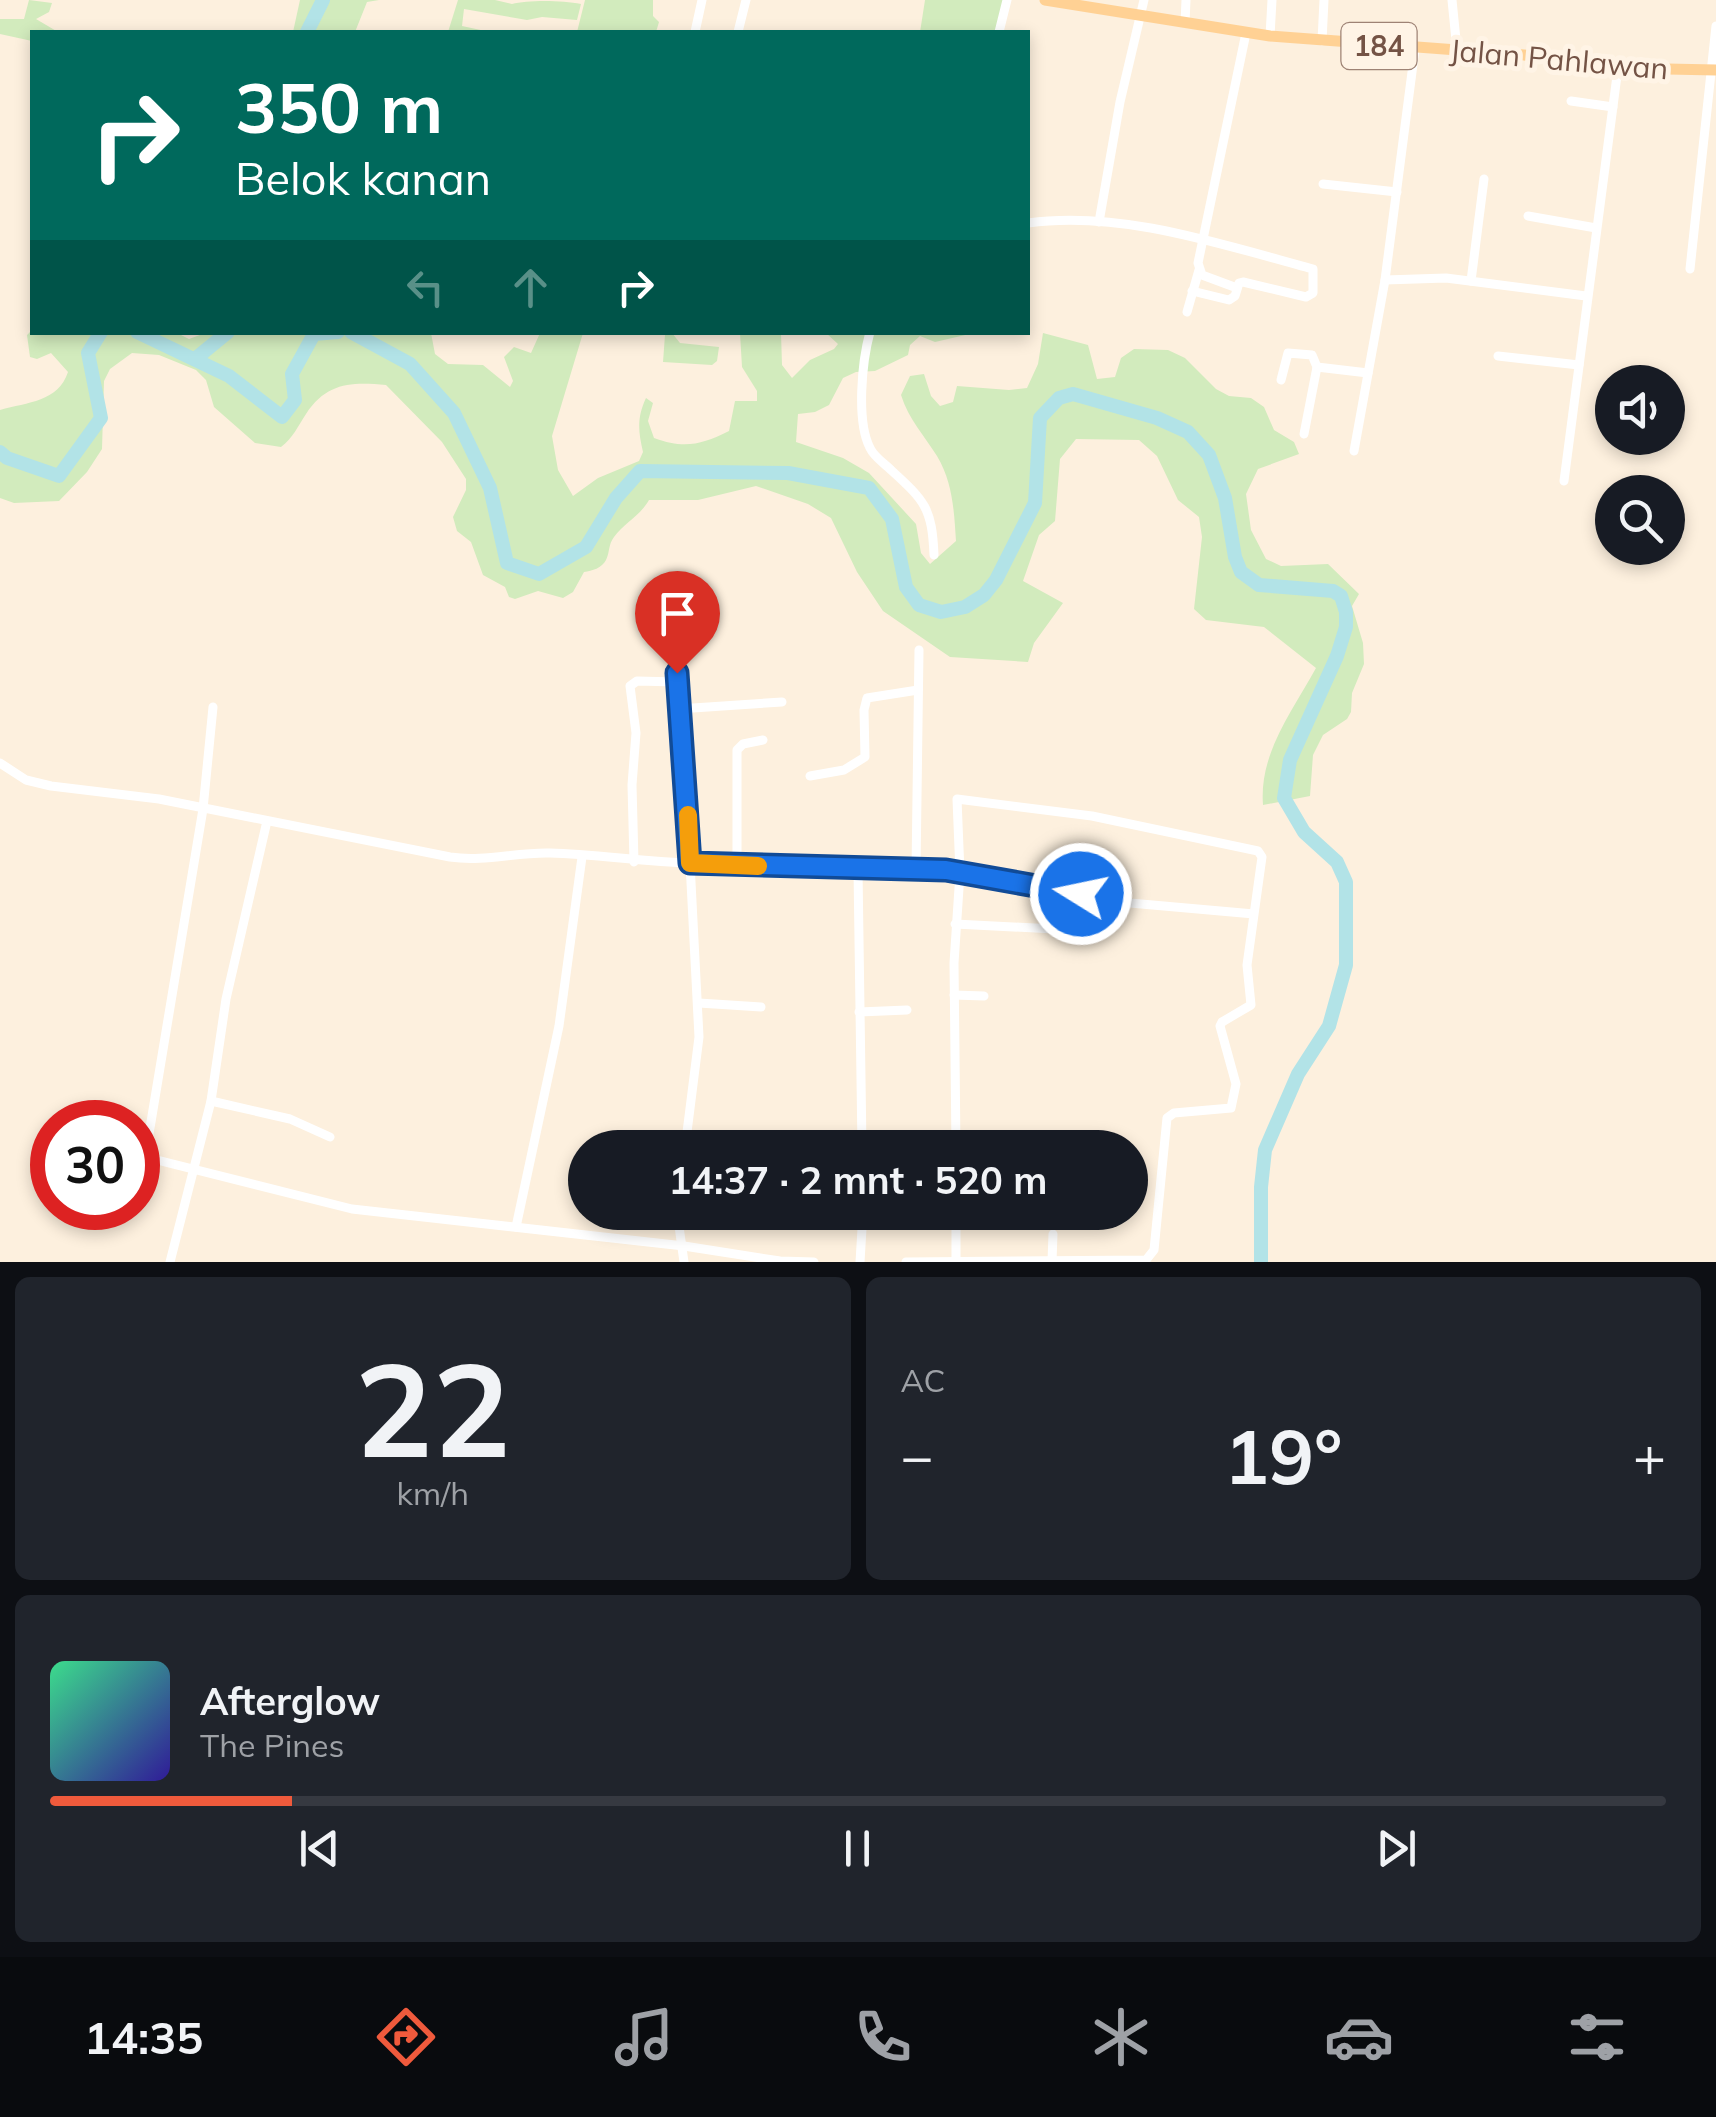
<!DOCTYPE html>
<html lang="id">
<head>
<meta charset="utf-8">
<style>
	body { margin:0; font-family:Mulish,sans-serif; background:#20242c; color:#f1f3f6; height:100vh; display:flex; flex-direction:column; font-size:38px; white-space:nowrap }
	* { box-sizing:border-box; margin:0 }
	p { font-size:32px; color:#9ea1a6 }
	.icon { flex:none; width:55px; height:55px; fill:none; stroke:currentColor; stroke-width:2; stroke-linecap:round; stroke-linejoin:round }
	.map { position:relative; height:1262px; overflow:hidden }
	.side { display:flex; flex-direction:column; gap:15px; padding:15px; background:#0d0f14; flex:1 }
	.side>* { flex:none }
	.banner { position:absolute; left:30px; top:30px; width:1000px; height:305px; border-radius:0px; box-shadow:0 5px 15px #0003; background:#00695c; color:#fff; overflow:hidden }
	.tools { position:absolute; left:1595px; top:365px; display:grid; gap:20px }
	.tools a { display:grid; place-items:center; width:90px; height:90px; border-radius:50%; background:#171b24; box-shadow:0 5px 15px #0003; font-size:50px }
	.speed { position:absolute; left:30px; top:1100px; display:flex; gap:20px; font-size:50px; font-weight:700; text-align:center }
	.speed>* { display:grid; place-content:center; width:130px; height:130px; border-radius:50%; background:#171b24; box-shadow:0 5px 15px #0003; line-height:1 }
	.speed .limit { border:15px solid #d22; background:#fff; color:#111 }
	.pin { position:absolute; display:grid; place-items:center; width:85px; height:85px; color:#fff; margin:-102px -42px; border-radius:50% 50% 50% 0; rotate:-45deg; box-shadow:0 0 10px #0007 }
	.pin .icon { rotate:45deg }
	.me { position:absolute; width:110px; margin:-55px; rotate:280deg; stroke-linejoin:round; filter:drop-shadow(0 0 8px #0008) }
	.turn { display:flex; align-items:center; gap:35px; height:210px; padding:0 40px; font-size:45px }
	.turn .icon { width:130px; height:130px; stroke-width:2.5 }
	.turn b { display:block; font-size:70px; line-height:85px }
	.lanes { display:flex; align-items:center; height:95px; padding:0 40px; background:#0003; justify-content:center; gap:50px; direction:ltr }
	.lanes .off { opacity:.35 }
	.big { font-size:75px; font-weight:700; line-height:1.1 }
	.side .tile { flex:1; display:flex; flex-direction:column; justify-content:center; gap:15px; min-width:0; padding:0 35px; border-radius:15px; background:#20242c }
	.side .dial { align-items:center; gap:0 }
	.dial b { font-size:130px; line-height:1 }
	.song { display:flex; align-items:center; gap:30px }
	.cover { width:120px; height:120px; border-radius:15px; background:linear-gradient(135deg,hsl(150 70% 55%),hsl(250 70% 35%)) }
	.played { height:10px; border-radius:5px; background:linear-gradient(90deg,#ef5a3c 15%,#363941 15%) }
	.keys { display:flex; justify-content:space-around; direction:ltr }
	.heat { display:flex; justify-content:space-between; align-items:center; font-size:55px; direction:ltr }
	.side .tiles { flex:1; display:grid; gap:15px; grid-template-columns:1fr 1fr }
	.tile:last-child { grid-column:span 2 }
	.trip { position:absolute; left:568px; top:1130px; width:580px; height:100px; border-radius:50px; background:#171b24; box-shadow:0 5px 15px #0003; font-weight:700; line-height:100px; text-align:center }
	.tab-bar { display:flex; height:160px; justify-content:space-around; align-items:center; background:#090b0e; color:#9ea1a6 }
	.tab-bar .icon { width:70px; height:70px }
	.tab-bar .on { color:#ef5a3c }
	.tab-bar b { font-size:45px; color:#f1f3f6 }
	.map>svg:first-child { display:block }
	.green { fill:#d2ebbd }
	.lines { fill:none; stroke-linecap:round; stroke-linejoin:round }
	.river { stroke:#b2e3e7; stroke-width:14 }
	.minor { stroke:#fff; stroke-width:9 }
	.major { stroke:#ffd194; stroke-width:11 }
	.route-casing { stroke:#114b97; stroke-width:25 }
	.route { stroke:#1a73e8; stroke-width:18 }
	.slow { stroke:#f59e0b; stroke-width:18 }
	.labels { text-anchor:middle; stroke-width:10; stroke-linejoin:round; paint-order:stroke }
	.shield { fill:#fff4e6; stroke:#9e8375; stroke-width:2.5 }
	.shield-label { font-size:28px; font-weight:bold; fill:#745345 }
	.street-label { font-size:30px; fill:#745345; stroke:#fff4e6 }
</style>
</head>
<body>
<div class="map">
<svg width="1716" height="1262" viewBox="0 0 1716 1262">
	<rect width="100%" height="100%" fill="#fdf0de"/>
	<g class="green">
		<path d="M29,0L52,3L49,12L36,19L58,32H32V41L0,34V19H24Z"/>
		<path d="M300,0H379L367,2L355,32H293Z"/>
		<path d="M458,0H495L512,4C527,0 561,0 581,4L577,20L542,17L527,20L464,9L462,26L490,32H448Z"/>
		<path d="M585,0H653V16L659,22L656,32H577Z"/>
		<path d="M925,0H1005L999,32H920Z"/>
		<path d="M32,330V332L177,333L189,339L208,332L431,333L435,354L448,364L483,365L510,387L513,381L504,357L514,347L531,353L540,333H583L552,436L558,470L573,496L598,478L639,461L643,452C638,431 637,417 646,398L653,403L648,421L654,438C684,449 701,445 729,431L735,401H757V391L742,367L740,333H781L782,365L792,378L810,360L834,349L838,344L826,333H974L935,342L920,336L910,345L908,355L875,371L856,372L843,378L829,405L815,412L798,414L796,442L843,458L869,473L916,524L921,553L930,564L956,541C954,511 953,483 937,456C924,435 909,420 901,395L910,376L924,374L931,396L940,406L953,402L957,386L1009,390L1027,388L1038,364L1043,333L1088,345L1097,379L1115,377L1121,358L1134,349L1168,350L1185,358L1216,389L1229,396L1251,398L1264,407L1274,430L1294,442L1299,454L1258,469L1246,494L1251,530L1266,559L1281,566L1328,564L1359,594L1352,606L1363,643L1364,664L1352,693L1351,712L1347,719L1323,735L1313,755L1310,796L1263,805C1259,753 1292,712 1316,668L1264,627L1206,620L1194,609L1202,537L1199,517L1178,500L1157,456L1139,440L1076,439L1060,459L1055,521L1039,535L1023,581L1063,603L1034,643L1028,662L950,657L883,611L857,572L831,518L808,504L756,486L698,500H649C640,516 624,523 614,537C608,545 610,552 606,560C602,568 592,571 584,572L573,592L563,598L538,591L515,599L509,597L505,587L483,575L471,542L457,531L453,517L466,490V479L442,442L386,385C352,382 327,382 306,414C298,426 293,438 281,447L255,443L214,407L206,380L196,370L159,355L132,353L110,369L104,381L102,449L87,472L59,501L14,503L0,498V410C28,402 58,402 68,372L51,353L37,359L30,357L27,335Z"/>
		<path d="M672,333L680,343L719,347L717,361L712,365L663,362L665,335Z"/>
	</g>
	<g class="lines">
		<g class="river">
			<path d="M307,32L323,0"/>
			<path d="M137,332L229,376L282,417L295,400L292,374L314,334L338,332"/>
			<path d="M351,332L410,364L454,413L490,488L507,563L539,574L586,547L616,498L640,471L788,473L869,488L892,519L906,587L919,605L941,612L965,607L984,595L996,580L1035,503L1040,418L1059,398L1073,394L1157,418L1188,432L1209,455L1225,498L1235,557L1241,572L1259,585L1333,591L1341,596L1346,612V627L1337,656L1290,760L1284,798L1304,832L1337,862L1346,882V965L1329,1026L1298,1074L1265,1150L1261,1187V1262"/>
			<path d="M195,359L228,332"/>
			<path d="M0,452L7,458L59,476L101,418L88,353L101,332"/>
		</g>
		<g class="minor">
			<path d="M1452,0L1457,50"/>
			<path d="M1185,23L1186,0"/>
			<path d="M695,32L702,0"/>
			<path d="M738,32L746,0"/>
			<path d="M999,32L1007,0"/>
			<path d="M1270,36L1272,0"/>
			<path d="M1322,41L1324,0"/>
			<path d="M1571,101L1613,107"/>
			<path d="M1323,184L1397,192"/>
			<path d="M1528,216L1596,228"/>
			<path d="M1099,222L1120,102L1144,0"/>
			<path d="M1028,223C1122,210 1223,245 1313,269V293L1306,297L1243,282L1239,283L1235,296L1229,300L1192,291"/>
			<path d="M1690,269L1716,26"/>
			<path d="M1385,280L1446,278L1586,296"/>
			<path d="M1471,281L1484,179"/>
			<path d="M1237,288L1202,275L1198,263L1246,33"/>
			<path d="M1187,312L1199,270"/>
			<path d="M870,332C862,361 856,421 870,448C874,457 884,463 891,470C925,501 932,508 934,555"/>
			<path d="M1498,356L1579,365"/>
			<path d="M1281,380L1288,353L1312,355L1317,367"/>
			<path d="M1304,434L1317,367L1368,373"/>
			<path d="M1354,451L1385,280L1415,49"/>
			<path d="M1564,481L1618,68"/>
			<path d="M677,673L690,863L946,870L960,873L954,963L956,1148"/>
			<path d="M213,707L203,809L146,1152L149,1158L352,1209L684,1246L780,1261L814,1262"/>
			<path d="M678,709L782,702"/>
			<path d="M0,763L26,780L51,786L159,799L450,857C485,862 516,852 550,853C597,854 643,862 690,863L699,1037L685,1148"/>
			<path d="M810,776L844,770L865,757L864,710L867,698L918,690"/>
			<path d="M634,862L632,785L636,733L630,686L637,681L677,682"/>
			<path d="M737,865V750L743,744L763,740"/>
			<path d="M858,870L862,1148"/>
			<path d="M916,870L919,650"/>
			<path d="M955,924L1074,930L1081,894"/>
			<path d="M954,995L984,996"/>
			<path d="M699,1003L761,1007"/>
			<path d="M859,1012L907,1010"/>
			<path d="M211,1101L290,1119L330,1137"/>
			<path d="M677,1212L684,1262"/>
			<path d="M956,1212V1262"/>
			<path d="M516,1227L559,1026L582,857"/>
			<path d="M1052,1261L1053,1234"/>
			<path d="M170,1262L211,1101L226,999L267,821"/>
			<path d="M860,1262L863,1212"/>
			<path d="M906,1262L1146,1260L1154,1250L1167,1118L1174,1113L1231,1108L1236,1084L1220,1026L1222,1022L1251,1005L1247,965L1262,857L1258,851L1092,816L957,799L960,873L1130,903L1254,914"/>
		</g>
		<path class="major" d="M1045,0L1270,36L1524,55L1618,68L1716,70"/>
	</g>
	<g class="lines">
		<g class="route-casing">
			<path id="route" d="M677,673L690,863L946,870L1081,894"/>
		</g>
		<use href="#route" class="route"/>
		<path class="slow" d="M688,815L690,863L758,866"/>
	</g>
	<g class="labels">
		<rect class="shield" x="1341.5" y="23" width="75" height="46" rx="8"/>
		<g class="shield-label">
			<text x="1379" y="56">184</text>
		</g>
		<g class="street-label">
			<text transform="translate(1559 60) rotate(5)" y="10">Jalan Pahlawan</text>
		</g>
	</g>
</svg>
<div class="tools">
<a><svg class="icon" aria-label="sound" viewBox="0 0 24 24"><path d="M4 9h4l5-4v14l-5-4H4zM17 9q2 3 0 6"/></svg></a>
<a><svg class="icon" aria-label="search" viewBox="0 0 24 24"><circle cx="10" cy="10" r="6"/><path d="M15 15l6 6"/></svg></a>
</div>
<div class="speed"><div class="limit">30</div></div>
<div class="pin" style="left:677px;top:673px;background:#d93025"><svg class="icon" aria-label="arrive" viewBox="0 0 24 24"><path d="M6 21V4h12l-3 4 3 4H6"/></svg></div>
<svg class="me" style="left:1081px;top:894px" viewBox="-20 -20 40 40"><circle r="17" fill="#1a73e8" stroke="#fff" stroke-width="3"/><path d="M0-11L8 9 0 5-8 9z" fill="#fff"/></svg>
<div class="trip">14:37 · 2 mnt · 520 m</div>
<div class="banner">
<div class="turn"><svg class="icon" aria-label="right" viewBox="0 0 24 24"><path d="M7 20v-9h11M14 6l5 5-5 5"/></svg><div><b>350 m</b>Belok kanan</div></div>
<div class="lanes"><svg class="icon off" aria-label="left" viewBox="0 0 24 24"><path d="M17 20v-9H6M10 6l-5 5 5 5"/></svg><svg class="icon off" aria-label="ahead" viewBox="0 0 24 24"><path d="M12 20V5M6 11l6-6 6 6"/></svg><svg class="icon" aria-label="right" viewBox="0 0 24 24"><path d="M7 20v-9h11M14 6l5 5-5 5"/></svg></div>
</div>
</div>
<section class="side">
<div class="tiles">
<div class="tile dial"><b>22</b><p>km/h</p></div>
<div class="tile"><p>AC</p>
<div class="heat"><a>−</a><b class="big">19°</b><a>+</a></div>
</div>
<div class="tile">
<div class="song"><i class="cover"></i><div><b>Afterglow</b><p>The Pines</p></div></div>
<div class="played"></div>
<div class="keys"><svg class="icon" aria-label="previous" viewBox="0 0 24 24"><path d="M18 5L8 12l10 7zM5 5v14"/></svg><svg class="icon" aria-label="pause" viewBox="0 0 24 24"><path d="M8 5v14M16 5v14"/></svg><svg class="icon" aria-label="next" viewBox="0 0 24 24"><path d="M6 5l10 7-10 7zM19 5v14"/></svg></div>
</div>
</div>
</section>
<nav class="tab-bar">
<b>14:35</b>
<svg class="icon on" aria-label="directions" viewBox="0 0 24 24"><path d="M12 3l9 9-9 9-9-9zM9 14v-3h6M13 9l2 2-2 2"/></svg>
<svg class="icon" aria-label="music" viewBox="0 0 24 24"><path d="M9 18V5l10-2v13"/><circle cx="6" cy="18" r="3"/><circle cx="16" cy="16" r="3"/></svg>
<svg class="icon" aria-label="phone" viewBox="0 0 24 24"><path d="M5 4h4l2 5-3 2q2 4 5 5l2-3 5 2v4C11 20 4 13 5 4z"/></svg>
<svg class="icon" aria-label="climate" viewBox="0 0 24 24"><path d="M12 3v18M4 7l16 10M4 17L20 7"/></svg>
<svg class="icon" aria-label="car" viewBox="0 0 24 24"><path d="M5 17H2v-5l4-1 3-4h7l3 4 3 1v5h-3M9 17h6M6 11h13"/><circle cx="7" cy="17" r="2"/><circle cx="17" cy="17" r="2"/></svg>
<svg class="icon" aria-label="filters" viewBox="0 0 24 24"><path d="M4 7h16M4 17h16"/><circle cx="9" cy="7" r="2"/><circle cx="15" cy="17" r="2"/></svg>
</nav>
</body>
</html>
